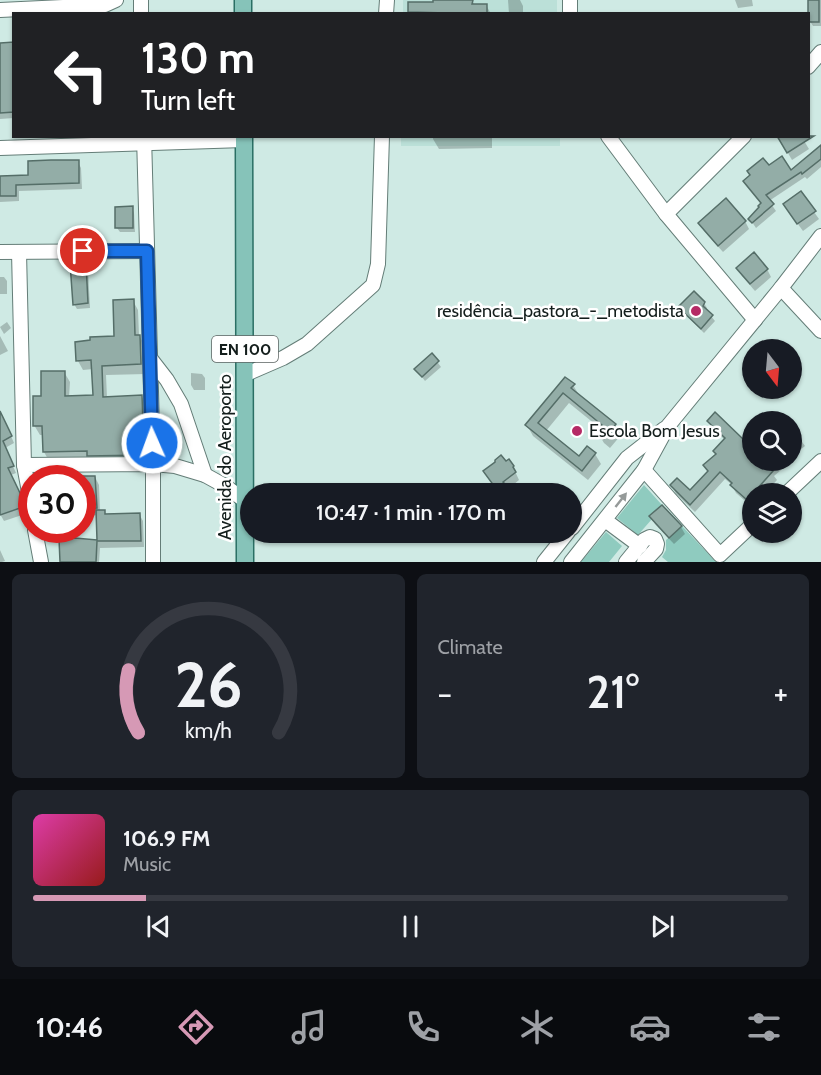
<!DOCTYPE html>
<html lang="en">
<head>
<meta charset="utf-8">
<style>
	body { margin:0; font-family:Cabin,sans-serif; background:#20242c; color:#f1f3f6; height:100vh; display:flex; flex-direction:column; font-size:22px; white-space:nowrap }
	* { box-sizing:border-box; margin:0 }
	p { font-size:20px; color:#9ea1a6 }
	.icon { flex:none; width:33px; height:33px; fill:none; stroke:currentColor; stroke-width:2; stroke-linecap:round; stroke-linejoin:round }
	.map { position:relative; height:562px; overflow:hidden }
	.panel { display:flex; flex-direction:column; gap:12px; padding:12px; background:#0d0f14; flex:1 }
	.panel>* { flex:none }
	.banner { position:absolute; left:12px; top:12px; width:798px; height:126px; border-radius:0px; box-shadow:0 2px 4px #0004; background:#202124; color:#fff; overflow:hidden }
	.needle { width:39px; rotate:164deg }
	.fabs { position:absolute; left:742px; top:339px; display:grid; gap:12px }
	.fabs a { display:grid; place-items:center; width:60px; height:60px; border-radius:50%; background:#171b24; box-shadow:0 2px 4px #0004; font-size:30px }
	.speed { position:absolute; left:18px; top:465px; display:flex; gap:12px; font-size:30px; font-weight:700; text-align:center }
	.speed>* { display:grid; place-content:center; width:78px; height:78px; border-radius:50%; background:#171b24; box-shadow:0 2px 4px #0004; line-height:1 }
	.speed .limit { border:9px solid #d22; background:#fff; color:#111 }
	.pin { position:absolute; display:grid; place-items:center; width:51px; height:51px; color:#fff; margin:-26px; border:3px solid #fff; border-radius:50%; box-shadow:0 2px 6px #0007 }
	.me { position:absolute; width:66px; margin:-33px; rotate:358deg; stroke-linejoin:round; filter:drop-shadow(0 0 4px #0008) }
	.turn { display:flex; align-items:center; gap:21px; height:126px; padding:0 30px; font-size:27px }
	.turn .icon { width:78px; height:78px; stroke-width:2.5 }
	.turn b { display:block; font-size:42px; line-height:51px }
	.big { font-size:45px; font-weight:600; line-height:1.1 }
	.panel .widget { flex:1; display:flex; flex-direction:column; justify-content:center; gap:9px; min-width:0; padding:0 21px; border-radius:9px; background:#20242c }
	.panel .dial { align-items:center; gap:0 }
	.dial svg { height:156px; overflow:visible; fill:none; stroke:#363941; stroke-width:7; stroke-linecap:round; text-anchor:middle }
	.dial text { fill:#f1f3f6; stroke:none }
	.song { display:flex; align-items:center; gap:18px }
	.cover { width:72px; height:72px; border-radius:9px; background:linear-gradient(135deg,hsl(320 70% 55%),hsl(0 70% 35%)) }
	.played { height:6px; border-radius:3px; background:linear-gradient(90deg,#d699b5 15%,#363941 15%) }
	.keys { display:flex; justify-content:space-around; direction:ltr }
	.heat { display:flex; justify-content:space-between; align-items:center; font-size:33px; direction:ltr }
	.panel .tiles { flex:1; display:grid; gap:12px; grid-template-columns:1fr 1fr }
	.widget:last-child { grid-column:span 2 }
	.trip { position:absolute; left:240px; top:483px; width:342px; height:60px; border-radius:30px; background:#171b24; box-shadow:0 2px 4px #0004; font-weight:600; line-height:60px; text-align:center }
	.tabs { display:flex; height:96px; justify-content:space-around; align-items:center; background:#090b0e; color:#9ea1a6 }
	.tabs .icon { width:42px; height:42px }
	.tabs .selected { color:#d699b5 }
	.tabs b { font-size:27px; color:#f1f3f6 }
	.map>svg:first-child { display:block }
	.built { fill:#bbe0d8 }
	.green { fill:#8fcbbf }
	.shadow { fill:#0003 }
	.building { fill:#93ada7; stroke:#556e68; stroke-width:1.5 }
	.lines { fill:none; stroke-linecap:round; stroke-linejoin:round }
	.minor-casing { stroke:#647d77; stroke-width:16 }
	.major-casing { stroke:#2a6f64; stroke-width:19 }
	.minor { stroke:#fff; stroke-width:14 }
	.major { stroke:#86c3b9; stroke-width:16 }
	.oneway { fill:#959a99 }
	.route-casing { stroke:#114b97; stroke-width:15 }
	.route { stroke:#1a73e8; stroke-width:10 }
	.poi-dot { fill:#b52a65; stroke:#fff; stroke-width:2 }
	.labels { text-anchor:middle; stroke-width:5; stroke-linejoin:round; paint-order:stroke }
	.shield { fill:#fff; stroke:#5a6260; stroke-width:1.5 }
	.shield-label { font-size:16px; font-weight:bold; fill:#141e1c }
	.poi-label { font-size:18px; fill:#141e1c; stroke:#fff; text-anchor:end }
	.street-label { font-size:18px; fill:#141e1c; stroke:#fff }
</style>
</head>
<body>
<div class="map">
<svg width="821" height="562" viewBox="0 0 821 562">
	<rect width="100%" height="100%" fill="#cfeae4"/>
	<g class="built">
		<rect x="403" y="0" width="154" height="13"/>
		<rect x="401" y="137" width="159" height="9"/>
	</g>
	<g class="green">
		<path d="M644,485L662,505L649,516L652,519L638,535L617,518Z"/>
		<path d="M682,526L716,562H668L662,557L666,550V540Z"/>
		<path d="M606,532L622,546L609,562H581Z"/>
	</g>
	<g class="shadow">
		<path d="M508,0H520L523,6V14H509Z"/>
		<path d="M735,0H752L753,6L738,8Z"/>
		<path d="M810,0H821V26H813L810,21Z"/>
		<path d="M472,1L475,5H486L491,14H410L409,12Z"/>
		<path d="M0,44H14V118L0,119Z"/>
		<path d="M433,136H492V148L439,149L433,139Z"/>
		<path d="M778,136H801L809,149L792,160Z"/>
		<path d="M821,153V167L807,179L805,177L769,201L776,211L756,228L750,219L762,204L745,181L769,167L791,172Z"/>
		<path d="M78,162L81,168L82,189L19,191V201L0,202V177L29,176Z"/>
		<path d="M132,208L134,213L135,232H120L117,228Z"/>
		<path d="M789,212H814L819,219L803,231Z"/>
		<path d="M745,221L749,229L723,252L704,231L700,224Z"/>
		<path d="M85,265L88,269L90,308L77,309L74,304Z"/>
		<path d="M738,269H767L771,277L755,291L742,276Z"/>
		<path d="M0,277H4L7,281V294H0Z"/>
		<path d="M133,301L138,310L139,336L145,345L146,374L106,375L107,398L141,396L147,405L148,464L49,461L44,452V435H40L34,425L42,397L64,372L70,382L69,397H95L93,369L83,370L78,361L76,343L116,337Z"/>
		<path d="M704,303L707,308L706,310L715,321L704,333L683,312L680,308Z"/>
		<path d="M7,322L11,328L4,334L0,327Z"/>
		<path d="M0,336L8,351L0,355Z"/>
		<path d="M432,355L441,367L425,381L416,369Z"/>
		<path d="M191,373L202,374L205,378V390H194L191,385Z"/>
		<path d="M566,379L573,385L579,395L615,425L621,435L610,448L604,443L598,433L601,429L569,403L546,431L579,458L595,454L601,464L588,480L533,436L527,425Z"/>
		<path d="M766,416L773,422H761Z"/>
		<path d="M708,421L744,441L753,431V460H792V428L805,446L793,456L794,459L774,476L777,480L764,494H753L752,507L736,493L731,484L725,479L695,512L676,494L672,486L690,492L708,472L705,466L717,455L725,440L713,429Z"/>
		<path d="M0,422L7,427L14,443L5,448L16,473L11,475L23,501L25,514L4,521L0,514Z"/>
		<path d="M506,463L513,467L519,480L507,490L508,492L507,494H500L489,479Z"/>
		<path d="M59,477H95L99,485L100,512H104L106,515L139,514L143,521L144,547L100,548L99,562H62L75,539L98,542V515L82,516V478H59Z"/>
		<path d="M651,517L681,527L685,534L674,544L655,524Z"/>
		<path d="M0,550L5,561L2,562H0Z"/>
	</g>
	<g class="building">
		<path d="M433,0H473L472,4H487V14L408,12V2H433Z"/>
		<rect x="808" y="0" width="11" height="22"/>
		<path d="M14,42V112L0,113V43Z"/>
		<path d="M777,136H814L787,153Z"/>
		<path d="M821,145V159L802,174L801,172L766,195L774,204L752,223L748,219L759,207L758,206L761,203L743,181L750,175L747,171L763,158L769,165L782,156L791,170Z"/>
		<path d="M51,160H79V183L16,185V196H0V176L28,175V161Z"/>
		<path d="M801,191L816,211L797,224L783,204Z"/>
		<path d="M726,198L746,221L718,246L698,223Z"/>
		<path d="M133,206V228H115V207Z"/>
		<path d="M754,252L768,269L750,284L736,268Z"/>
		<path d="M70,263H86L88,303L73,305Z"/>
		<path d="M694,291L705,302L703,306L713,315L701,329L678,307Z"/>
		<path d="M134,299L135,335H140L141,364L102,366L103,397L142,395L144,455L87,456V451L43,452L42,426H33V396H41V371H65V396L93,395L91,360L76,361L75,342L90,340V337L114,336L113,300Z"/>
		<path d="M432,353L439,361L422,377L414,369Z"/>
		<path d="M565,377L575,384L571,388L616,424L604,439L596,432L602,425L563,393L538,423L579,456L587,446L596,453L582,471L525,425Z"/>
		<path d="M0,411L12,436L3,441L14,466L8,468L20,493L23,507L0,515Z"/>
		<path d="M715,412L743,439L753,428V460H779L770,468L773,471L747,500L730,485L732,483L720,472L690,505L670,485L677,478L690,490L708,471L703,465L716,454L713,451L725,438L707,421Z"/>
		<path d="M501,455L506,461L509,459L514,466L513,467L516,472L503,482L505,484L497,490L483,471L495,462V460Z"/>
		<path d="M82,476H95L97,508L82,509Z"/>
		<path d="M662,505L682,526L669,538L649,516Z"/>
		<path d="M96,510H105V514L140,513L141,541H97L96,562H60L59,539L75,538L97,540Z"/>
	</g>
	<g class="lines">
		<g class="minor-casing">
			<g id="minor">
				<path d="M141,0V14"/>
				<path d="M570,0V14"/>
				<path d="M0,10L105,5L116,0"/>
				<path d="M386,14L387,0"/>
				<path d="M808,67L821,52"/>
				<path d="M144,136L153,464V562"/>
				<path d="M608,136L666,214L755,320"/>
				<path d="M0,148L244,140"/>
				<path d="M666,214L744,136"/>
				<path d="M0,252L147,251"/>
				<path d="M19,252L24,465"/>
				<path d="M781,288L821,331"/>
				<path d="M150,358L167,380L181,404L205,475"/>
				<path d="M244,375L283,358L307,344L373,285L378,264L382,136"/>
				<path d="M644,470L720,555L753,524"/>
				<path d="M786,494L821,461"/>
				<path d="M32,508L24,465L153,464L175,466L205,475L225,486L244,500"/>
				<path d="M605,520L640,546"/>
				<path d="M572,528L627,458L664,429"/>
				<path d="M35,530L41,562"/>
				<path d="M544,562L568,532"/>
				<path d="M571,562L644,470L668,426L781,288L821,236"/>
				<path d="M626,562L644,540L650,537L655,539L657,544L656,549L644,562"/>
			</g>
		</g>
		<g class="major-casing">
			<g id="major">
				<path d="M243,0V14"/>
				<path d="M244,136L245,562"/>
			</g>
		</g>
		<use href="#minor" class="minor"/>
		<use href="#major" class="major"/>
	</g>
	<defs><path id="oneway-solid" d="M-6-.8H1V-3.2L6.5 0L1 3.2V.8H-6Z" transform="scale(1.5)"/></defs>
	<use class="oneway" href="#oneway-solid" transform="translate(621 500) rotate(-52)"/>
	<g class="lines">
		<g class="route-casing">
			<path id="route" d="M83,251H147L152,443"/>
		</g>
		<use href="#route" class="route"/>
	</g>
	<g class="poi-dot">
		<circle cx="696" cy="311" r="6"/>
		<circle cx="577" cy="431" r="6"/>
	</g>
	<g class="labels">
		<rect class="shield" x="212" y="336" width="66" height="26" rx="4.5"/>
		<g class="shield-label">
			<text x="245" y="355">EN 100</text>
		</g>
		<g class="poi-label">
			<text x="684" y="317">residência_pastora_-_metodista</text>
			<text x="589" y="437" text-anchor="start">Escola Bom Jesus</text>
		</g>
		<g class="street-label">
			<text transform="translate(225 457) rotate(-90)" y="6">Avenida do Aeroporto</text>
		</g>
	</g>
</svg>
<div class="fabs">
<a><svg class="needle" viewBox="-14 -14 28 28"><path d="M0-13l5 13h-10z" fill="#e53935"/><path d="M0 13l5-13h-10z" fill="#9ea1a6"/></svg></a>
<a><svg class="icon" aria-label="search" viewBox="0 0 24 24"><circle cx="10" cy="10" r="6"/><path d="M15 15l6 6"/></svg></a>
<a><svg class="icon" aria-label="layers" viewBox="0 0 24 24"><path d="M12 4l9 5-9 5-9-5zM3 14l9 5 9-5"/></svg></a>
</div>
<div class="speed"><div class="limit">30</div></div>
<div class="pin" style="left:83px;top:251px;background:#d93025"><svg class="icon" aria-label="arrive" viewBox="0 0 24 24"><path d="M6 21V4h12l-3 4 3 4H6"/></svg></div>
<svg class="me" style="left:152px;top:443px" viewBox="-20 -20 40 40"><circle r="17" fill="#1a73e8" stroke="#fff" stroke-width="3"/><path d="M0-11L8 9 0 5-8 9z" fill="#fff"/></svg>
<div class="trip">10:47 · 1 min · 170 m</div>
<div class="banner">
<div class="turn"><svg class="icon" aria-label="left" viewBox="0 0 24 24"><path d="M17 20v-9H6M10 6l-5 5 5 5"/></svg><div><b>130 m</b>Turn left</div></div>
</div>
</div>
<section class="panel">
<div class="tiles">
<div class="widget dial"><svg viewBox="0 0 100 80">
<path d="M14 69A42 42 0 1 1 86 69"/>
<path d="M14 69A42 42 0 0 1 9 37" stroke="#d699b5"/>
<text x="50" y="56" font-size="32" font-weight="700">26</text>
<text x="50" y="72" font-size="11">km/h</text>
</svg></div>
<div class="widget"><p>Climate</p>
<div class="heat"><a>−</a><b class="big">21°</b><a>+</a></div>
</div>
<div class="widget">
<div class="song"><i class="cover"></i><div><b>106.9 FM</b><p>Music</p></div></div>
<div class="played"></div>
<div class="keys"><svg class="icon" aria-label="previous" viewBox="0 0 24 24"><path d="M18 5L8 12l10 7zM5 5v14"/></svg><svg class="icon" aria-label="pause" viewBox="0 0 24 24"><path d="M8 5v14M16 5v14"/></svg><svg class="icon" aria-label="next" viewBox="0 0 24 24"><path d="M6 5l10 7-10 7zM19 5v14"/></svg></div>
</div>
</div>
</section>
<nav class="tabs">
<b>10:46</b>
<svg class="icon selected" aria-label="directions" viewBox="0 0 24 24"><path d="M12 3l9 9-9 9-9-9zM9 14v-3h6M13 9l2 2-2 2"/></svg>
<svg class="icon" aria-label="music" viewBox="0 0 24 24"><path d="M9 18V5l10-2v13"/><circle cx="6" cy="18" r="3"/><circle cx="16" cy="16" r="3"/></svg>
<svg class="icon" aria-label="phone" viewBox="0 0 24 24"><path d="M5 4h4l2 5-3 2q2 4 5 5l2-3 5 2v4C11 20 4 13 5 4z"/></svg>
<svg class="icon" aria-label="climate" viewBox="0 0 24 24"><path d="M12 3v18M4 7l16 10M4 17L20 7"/></svg>
<svg class="icon" aria-label="car" viewBox="0 0 24 24"><path d="M5 17H2v-5l4-1 3-4h7l3 4 3 1v5h-3M9 17h6M6 11h13"/><circle cx="7" cy="17" r="2"/><circle cx="17" cy="17" r="2"/></svg>
<svg class="icon" aria-label="filters" viewBox="0 0 24 24"><path d="M4 7h16M4 17h16"/><circle cx="9" cy="7" r="2"/><circle cx="15" cy="17" r="2"/></svg>
</nav>
</body>
</html>
